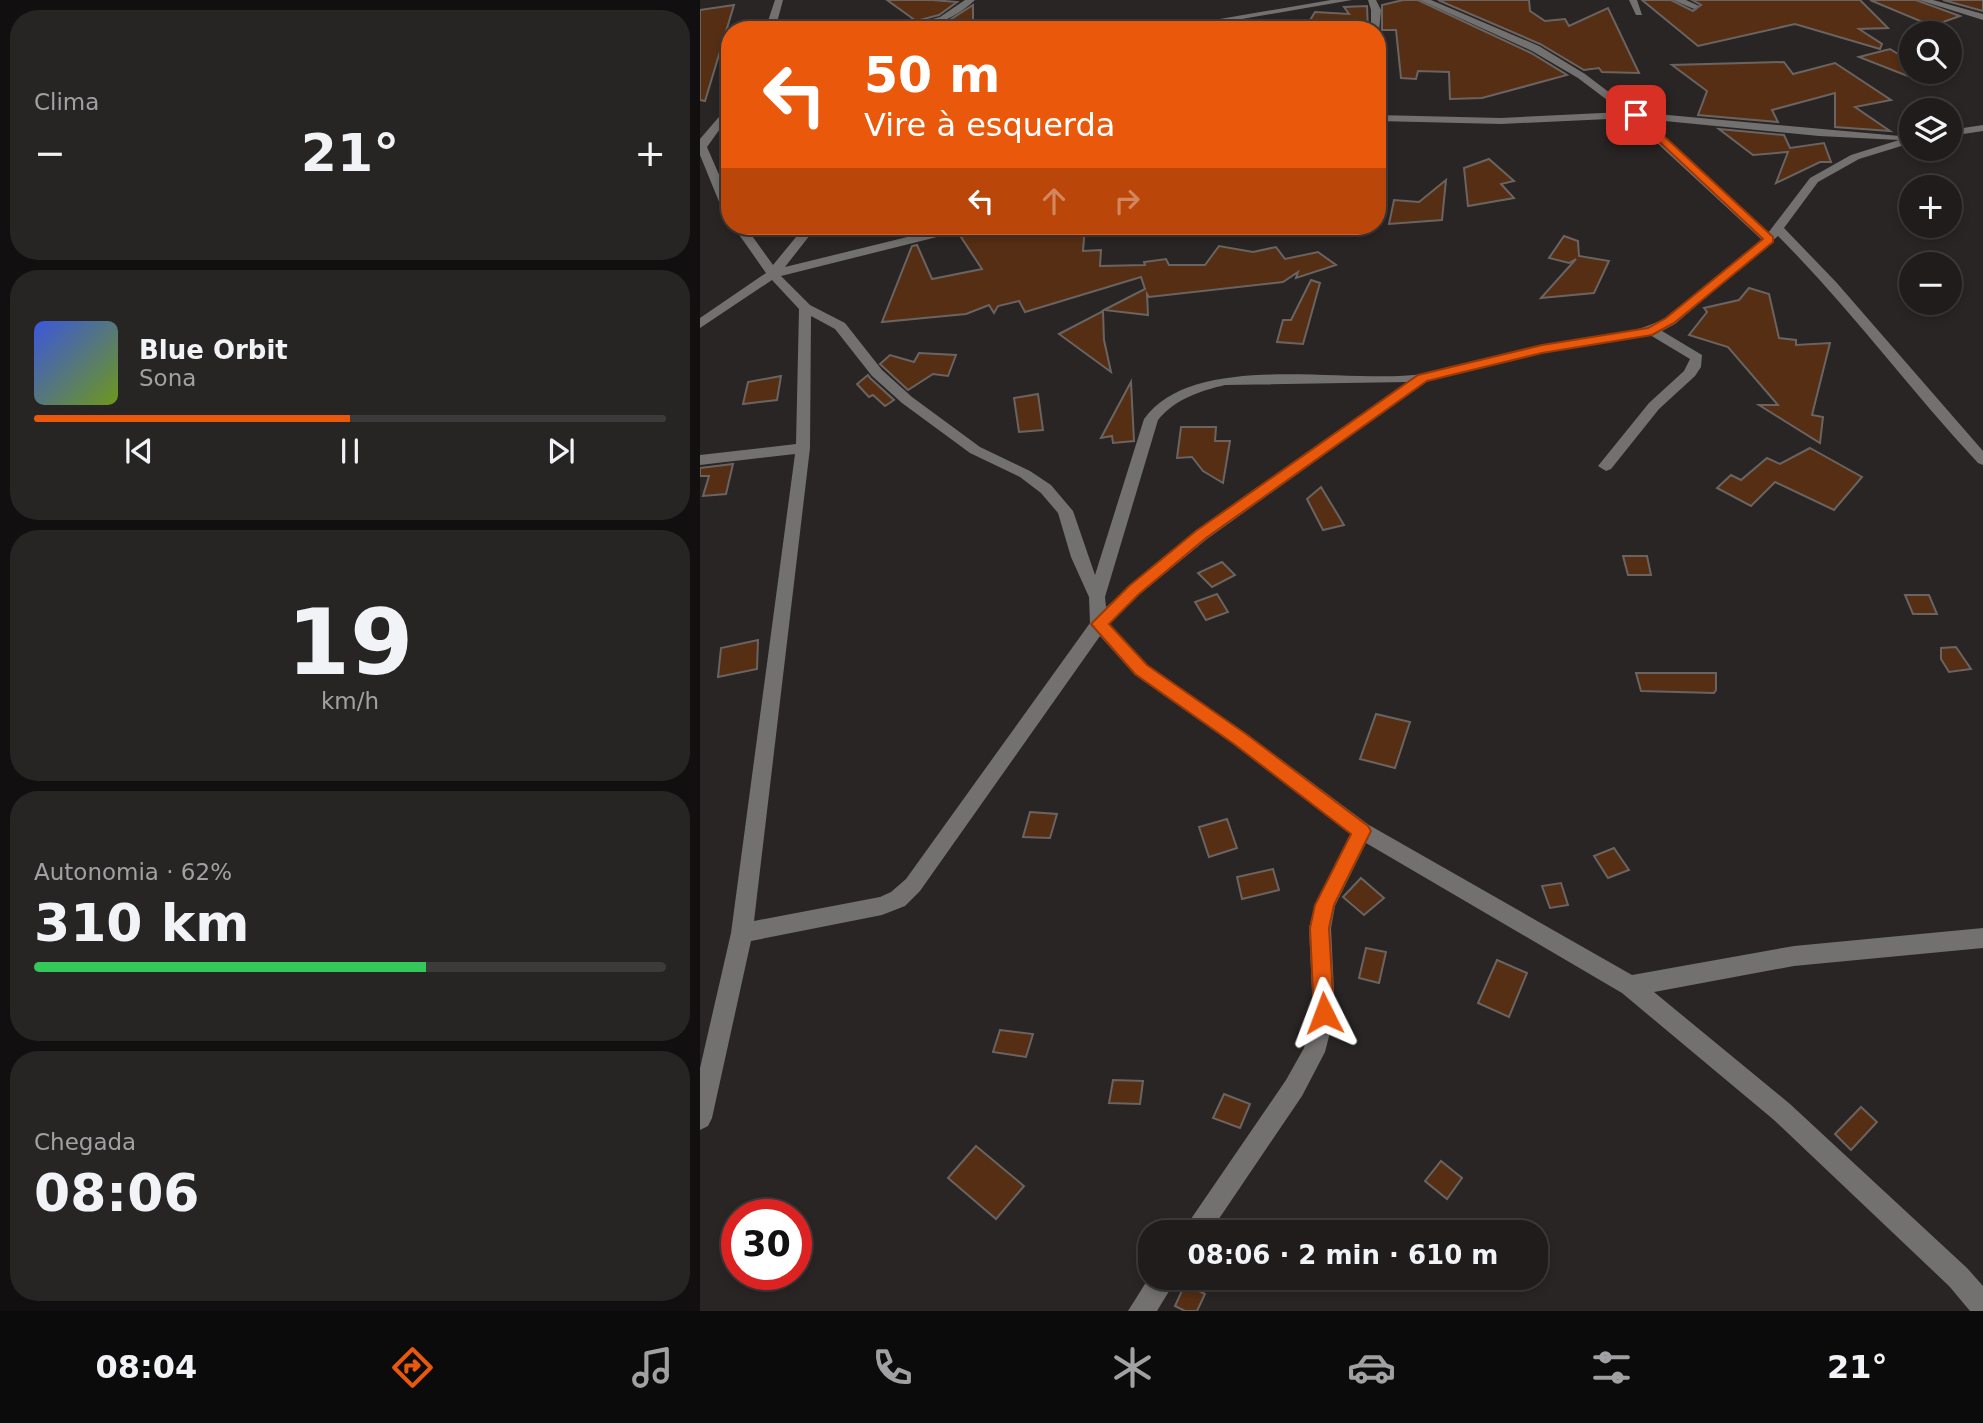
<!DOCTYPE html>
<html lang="pt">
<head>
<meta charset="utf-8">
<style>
	body { margin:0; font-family:"DejaVu Sans",sans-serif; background:#272524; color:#f1f3f6; height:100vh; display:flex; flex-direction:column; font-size:26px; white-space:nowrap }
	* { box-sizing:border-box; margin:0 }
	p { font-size:23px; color:#a1a1a3 }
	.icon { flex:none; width:38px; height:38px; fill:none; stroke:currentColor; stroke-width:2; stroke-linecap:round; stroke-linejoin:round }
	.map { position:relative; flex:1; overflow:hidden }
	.sheet { display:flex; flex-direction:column; gap:10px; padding:10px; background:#110f0f; width:700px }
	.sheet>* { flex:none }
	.guide { position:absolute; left:21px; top:21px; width:665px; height:214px; border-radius:28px; box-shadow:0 4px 10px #0003,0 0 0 2px #3c3a3a; background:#ea580c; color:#fff; overflow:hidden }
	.controls { position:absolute; left:1199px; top:21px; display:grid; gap:14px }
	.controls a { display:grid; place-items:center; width:63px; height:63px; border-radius:50%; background:#1f1c1b; box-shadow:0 4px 10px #0003,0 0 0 2px #3c3a3a; font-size:35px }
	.speed { position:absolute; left:21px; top:1199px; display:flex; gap:14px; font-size:35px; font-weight:700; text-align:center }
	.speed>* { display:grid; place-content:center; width:91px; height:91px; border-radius:50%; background:#1f1c1b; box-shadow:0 4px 10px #0003,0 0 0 2px #3c3a3a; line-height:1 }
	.speed .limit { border:10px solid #d22; background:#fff; color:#111 }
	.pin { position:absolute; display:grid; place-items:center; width:60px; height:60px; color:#fff; margin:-30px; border-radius:14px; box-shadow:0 4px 10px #0006 }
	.me { position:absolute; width:77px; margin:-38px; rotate:357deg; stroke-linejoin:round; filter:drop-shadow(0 0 5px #0008) }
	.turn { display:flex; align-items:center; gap:24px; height:147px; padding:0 28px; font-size:32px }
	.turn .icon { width:91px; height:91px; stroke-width:2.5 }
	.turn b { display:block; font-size:49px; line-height:60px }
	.lanes { display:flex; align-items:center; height:66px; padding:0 28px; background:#0003; justify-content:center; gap:35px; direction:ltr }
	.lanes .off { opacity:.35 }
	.big { font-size:52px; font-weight:800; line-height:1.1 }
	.sheet .tile { flex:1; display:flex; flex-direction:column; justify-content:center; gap:10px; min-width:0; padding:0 24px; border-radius:28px; background:#272524 }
	.sheet .dial { align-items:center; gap:0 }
	.dial b { font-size:91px; line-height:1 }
	.song { display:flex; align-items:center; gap:21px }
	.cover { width:84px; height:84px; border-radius:10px; background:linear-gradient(135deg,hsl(230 70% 55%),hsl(80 70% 35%)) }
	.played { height:7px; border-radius:4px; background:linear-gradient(90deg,#ea580c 50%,#3c3a3a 50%) }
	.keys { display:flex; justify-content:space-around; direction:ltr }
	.heat { display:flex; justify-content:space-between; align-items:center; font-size:38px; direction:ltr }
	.charge { height:10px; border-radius:5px; background:linear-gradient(90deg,#34c759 62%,#3c3a3a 0) }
	.trip { position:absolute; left:438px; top:1220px; width:410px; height:70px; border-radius:28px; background:#1f1c1b; box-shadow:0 4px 10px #0003,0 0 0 2px #3c3a3a; font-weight:800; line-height:70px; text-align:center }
	.menu { display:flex; height:112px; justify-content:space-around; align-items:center; background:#0c0b0b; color:#a1a1a3 }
	.menu .icon { width:49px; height:49px }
	.menu .current { color:#ea580c }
	.menu b { font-size:32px; color:#f1f3f6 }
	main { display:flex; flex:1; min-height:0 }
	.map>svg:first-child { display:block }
	.building { fill:#562e13; stroke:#696462; stroke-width:2 }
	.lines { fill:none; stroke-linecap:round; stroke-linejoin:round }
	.minor { fill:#737070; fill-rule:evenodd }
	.route { fill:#ea580c; stroke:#983908; stroke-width:2 }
</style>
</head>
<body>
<main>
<section class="sheet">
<div class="tile"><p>Clima</p>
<div class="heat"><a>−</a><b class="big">21°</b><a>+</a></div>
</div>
<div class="tile">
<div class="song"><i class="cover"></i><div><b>Blue Orbit</b><p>Sona</p></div></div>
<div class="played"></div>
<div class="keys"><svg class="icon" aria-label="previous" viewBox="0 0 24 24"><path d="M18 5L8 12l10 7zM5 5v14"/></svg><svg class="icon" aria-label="pause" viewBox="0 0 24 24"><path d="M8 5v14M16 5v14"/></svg><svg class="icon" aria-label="next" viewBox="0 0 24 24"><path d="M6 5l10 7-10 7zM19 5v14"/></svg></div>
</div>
<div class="tile dial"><b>19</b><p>km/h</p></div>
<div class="tile"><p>Autonomia · 62%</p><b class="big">310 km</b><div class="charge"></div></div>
<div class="tile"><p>Chegada</p><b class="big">08:06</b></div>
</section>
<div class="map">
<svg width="1283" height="1311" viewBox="0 0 1283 1311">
	<rect width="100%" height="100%" fill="#292524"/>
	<g class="building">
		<path d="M187,0H232L257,2L239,15L216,21Z"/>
		<path d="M703,0H718L831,53L867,75L782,98L750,99L749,72L718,71L716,79L701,78L696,30H682V5Z"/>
		<path d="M738,0H829L830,11L845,21L865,19L869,26L908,8L939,73L902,72L899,68L884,70L840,44Z"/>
		<path d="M942,0H971L993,11L1001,5L992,0H1160L1188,28L1159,29L1182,44L1180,49L1095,24L998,46Z"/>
		<path d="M1170,0H1216L1260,16L1232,26Z"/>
		<path d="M1243,0H1283V11Z"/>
		<path d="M34,5L5,101L0,100V10Z"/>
		<path d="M273,5V24L260,25L262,30L228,29L248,21Z"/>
		<path d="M667,6L668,30H604L615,12L649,14L644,7Z"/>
		<path d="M1190,49L1211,62V72H1226L1232,76L1228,84L1159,57Z"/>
		<path d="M1084,62L1093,74L1135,63L1191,100L1155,107L1190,131L1135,127V93L1072,110L1078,122L998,115L1007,91L972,65Z"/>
		<path d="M1019,129L1084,135L1090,148L1124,143L1131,162H1120L1076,183L1088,152L1053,155Z"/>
		<path d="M789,159L814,181L801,184L814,198L768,206L764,168Z"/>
		<path d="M746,180L742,220L689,224L694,200L719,202Z"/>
		<path d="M297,226H385L383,251L401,250L400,266L445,265L444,262L466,259L469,265H505L519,246L553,252L576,247L585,259L618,252L636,265L596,278L598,272L583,282L449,297L447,294L448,315L404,310L445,289L441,277L325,312L319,301L298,306L294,313L289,305L266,314L182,322L212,246L217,245L232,279L282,269L261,237Z"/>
		<path d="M864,236L878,241L879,256L909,261L894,293L841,298L876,259L869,263L849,258Z"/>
		<path d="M611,280L620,283L603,344L577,342L583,320H591Z"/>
		<path d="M1049,288L1069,294L1079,338L1096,340V345L1130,343L1112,415L1123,417L1120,443L1059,405H1078L1028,347L989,335L1007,312L1004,308L1039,300Z"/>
		<path d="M403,311L404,340L411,372L359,334Z"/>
		<path d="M219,353L256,355L248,376L233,374L208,390L180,364L190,355L214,362Z"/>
		<path d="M168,375L170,378L194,400L185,406L173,395L169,397L157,384Z"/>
		<path d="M81,376L77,400L43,404L48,382Z"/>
		<path d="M431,382L434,441L413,443L412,436L401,438Z"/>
		<path d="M338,394L343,430L319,432L314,398Z"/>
		<path d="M481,427H516L515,441H530L523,483L503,471L492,457L477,458Z"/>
		<path d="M1110,448L1162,477L1134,510L1075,482L1051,506L1017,488L1031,475L1041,480L1067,458L1080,464Z"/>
		<path d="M33,464L26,494L3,496L9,476H0V468Z"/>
		<path d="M621,487L644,525L623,530L607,499Z"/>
		<path d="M923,556H947L951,575H928Z"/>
		<path d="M522,562L535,575L512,587L498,573Z"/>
		<path d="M517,594L528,612L506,620L495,602Z"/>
		<path d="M1205,595H1229L1237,614H1213Z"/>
		<path d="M58,640L57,669L18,677L21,648Z"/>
		<path d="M1256,647L1271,669L1249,672L1241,659V648Z"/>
		<path d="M936,673H1016V690L1014,693L941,691Z"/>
		<path d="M676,714L710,722L695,768L660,759Z"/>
		<path d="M330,812L357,814L350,838L323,837Z"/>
		<path d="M527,819L537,848L509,857L499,827Z"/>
		<path d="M914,848L929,870L908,878L894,856Z"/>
		<path d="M573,869L579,890L542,899L537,877Z"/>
		<path d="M661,878L684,898L664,915L643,897Z"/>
		<path d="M861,883L868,905L850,908L842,886Z"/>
		<path d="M666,948L686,952L679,983L659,978Z"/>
		<path d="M797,960L827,973L809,1017L778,1003Z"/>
		<path d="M300,1030L333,1034L326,1057L293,1052Z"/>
		<path d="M413,1080L443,1081L440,1104L409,1103Z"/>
		<path d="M524,1094L550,1104L540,1128L513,1118Z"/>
		<path d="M1161,1107L1177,1122L1151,1150L1135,1134Z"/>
		<path d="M276,1146L324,1186L296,1219L248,1178Z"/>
		<path d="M741,1161L762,1178L747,1199L725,1181Z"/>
		<path d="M485,1284L505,1294L497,1311H485L475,1306Z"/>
	</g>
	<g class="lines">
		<g class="minor">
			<path d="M75,0H83L75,30H65Z"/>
			<path d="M265,0H275C252,22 223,30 192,30L240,17Z"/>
			<path d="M631,0H652L479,30H456Z"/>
			<path d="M668,0H676L681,10L679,32L671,30V10Z"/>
			<path d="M720,0H731L839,46L885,74L935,112L1211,137V143L1159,159L1118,182L1084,228L1136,282L1283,451V465L1278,463C1209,389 1150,308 1078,236L975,324L962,331L1002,355L1001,367L995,376L959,409L911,469L906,471L898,466L949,403L984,371L990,359L950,335L842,353L727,381L507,539L440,594L409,624L447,665L547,734L669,825L932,975L1094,946L1283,928V948L1094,966L954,992L1090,1104L1267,1268L1283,1286V1311H1270L1249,1286L1074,1120L922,993L666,843L635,906L631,928L635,1013L625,1052L602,1096L510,1232H482L586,1080L604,1048L613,1013L609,928L615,905L651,834L533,744L435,675L400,636L220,891L205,906L182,915L51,941L12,1118L8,1126L0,1130V1068L31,933L95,454L0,465V455L96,444L99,309L72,280L0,328V318L66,273L33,226H45L73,265L105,226H117L85,267L252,226H271L269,229L81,276L110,305L145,323L182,370L212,397L280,447L330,471L351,485L373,511L395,575L444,419C494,349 647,385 723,374C763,368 802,353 842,345C882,337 929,338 965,318L1062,240L930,118L801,124L677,121V115L801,118L923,112L878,78L832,51ZM944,119L1119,136L1199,140L1151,155L1110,178L1068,233ZM111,316L135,329L172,376L202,403L270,453L320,477L341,493L358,513L371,557L389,597L390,623L206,879L191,892L180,897L54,921L110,448ZM707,382L495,531L406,607L405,597L458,420C475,399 500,391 525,385Z"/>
			<path d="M929,0H937L942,15H936Z"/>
			<path d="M973,0H986L999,6L994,9Z"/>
			<path d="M1219,0H1233L1283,14V20Z"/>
			<path d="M30,104V115L7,147L30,200V217L24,214L0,155V139Z"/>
			<path d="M1283,125V131L1250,136V130Z"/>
			<path d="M450,1276L477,1278L457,1311H428Z"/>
		</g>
	</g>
	<path class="route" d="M933,113H939L1073,237V242L974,323L952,335L842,353L727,381L506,538L439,594L409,624L447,665L546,734L668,826L671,831L634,905L629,928L634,1013L632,1020L624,1022L617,1020L614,1013L610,928L615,905L651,834L534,744L435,674L391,624L429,586L496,531L718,375L842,345L948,328L966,318L1063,239L933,117Z"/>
</svg>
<div class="controls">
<a><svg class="icon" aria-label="search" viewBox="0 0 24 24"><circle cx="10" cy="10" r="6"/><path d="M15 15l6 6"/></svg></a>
<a><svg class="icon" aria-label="layers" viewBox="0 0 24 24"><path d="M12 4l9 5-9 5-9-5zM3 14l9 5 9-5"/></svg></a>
<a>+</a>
<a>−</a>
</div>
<div class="speed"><div class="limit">30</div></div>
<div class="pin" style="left:936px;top:115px;background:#d93025"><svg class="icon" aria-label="arrive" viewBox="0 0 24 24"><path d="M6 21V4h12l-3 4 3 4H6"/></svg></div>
<svg class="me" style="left:624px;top:1013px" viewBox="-20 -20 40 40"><path d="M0-17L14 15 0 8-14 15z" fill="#ea580c" stroke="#fff" stroke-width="4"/></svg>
<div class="trip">08:06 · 2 min · 610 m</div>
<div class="guide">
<div class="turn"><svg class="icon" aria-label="left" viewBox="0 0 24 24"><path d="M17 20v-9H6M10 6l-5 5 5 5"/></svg><div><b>50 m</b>Vire à esquerda</div></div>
<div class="lanes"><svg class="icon" aria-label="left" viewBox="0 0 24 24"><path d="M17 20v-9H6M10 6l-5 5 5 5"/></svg><svg class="icon off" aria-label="ahead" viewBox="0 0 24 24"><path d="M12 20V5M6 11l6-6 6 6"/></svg><svg class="icon off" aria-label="right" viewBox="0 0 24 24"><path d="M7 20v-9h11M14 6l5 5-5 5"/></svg></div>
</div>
</div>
</main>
<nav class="menu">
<b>08:04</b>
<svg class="icon current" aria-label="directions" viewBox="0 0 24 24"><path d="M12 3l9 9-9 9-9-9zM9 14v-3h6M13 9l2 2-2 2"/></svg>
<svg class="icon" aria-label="music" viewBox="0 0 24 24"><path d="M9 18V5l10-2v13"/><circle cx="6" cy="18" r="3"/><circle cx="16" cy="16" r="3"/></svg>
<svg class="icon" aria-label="phone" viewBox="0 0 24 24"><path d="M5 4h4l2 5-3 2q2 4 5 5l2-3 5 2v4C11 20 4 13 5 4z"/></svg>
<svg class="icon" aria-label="climate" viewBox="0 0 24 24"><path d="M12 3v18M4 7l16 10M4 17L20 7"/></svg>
<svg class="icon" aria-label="car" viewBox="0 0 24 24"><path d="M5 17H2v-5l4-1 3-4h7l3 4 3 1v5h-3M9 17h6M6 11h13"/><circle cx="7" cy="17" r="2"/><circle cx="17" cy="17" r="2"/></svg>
<svg class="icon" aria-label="filters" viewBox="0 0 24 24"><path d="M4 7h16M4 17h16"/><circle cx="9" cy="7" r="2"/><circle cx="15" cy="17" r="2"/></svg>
<b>21°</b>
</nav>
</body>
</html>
